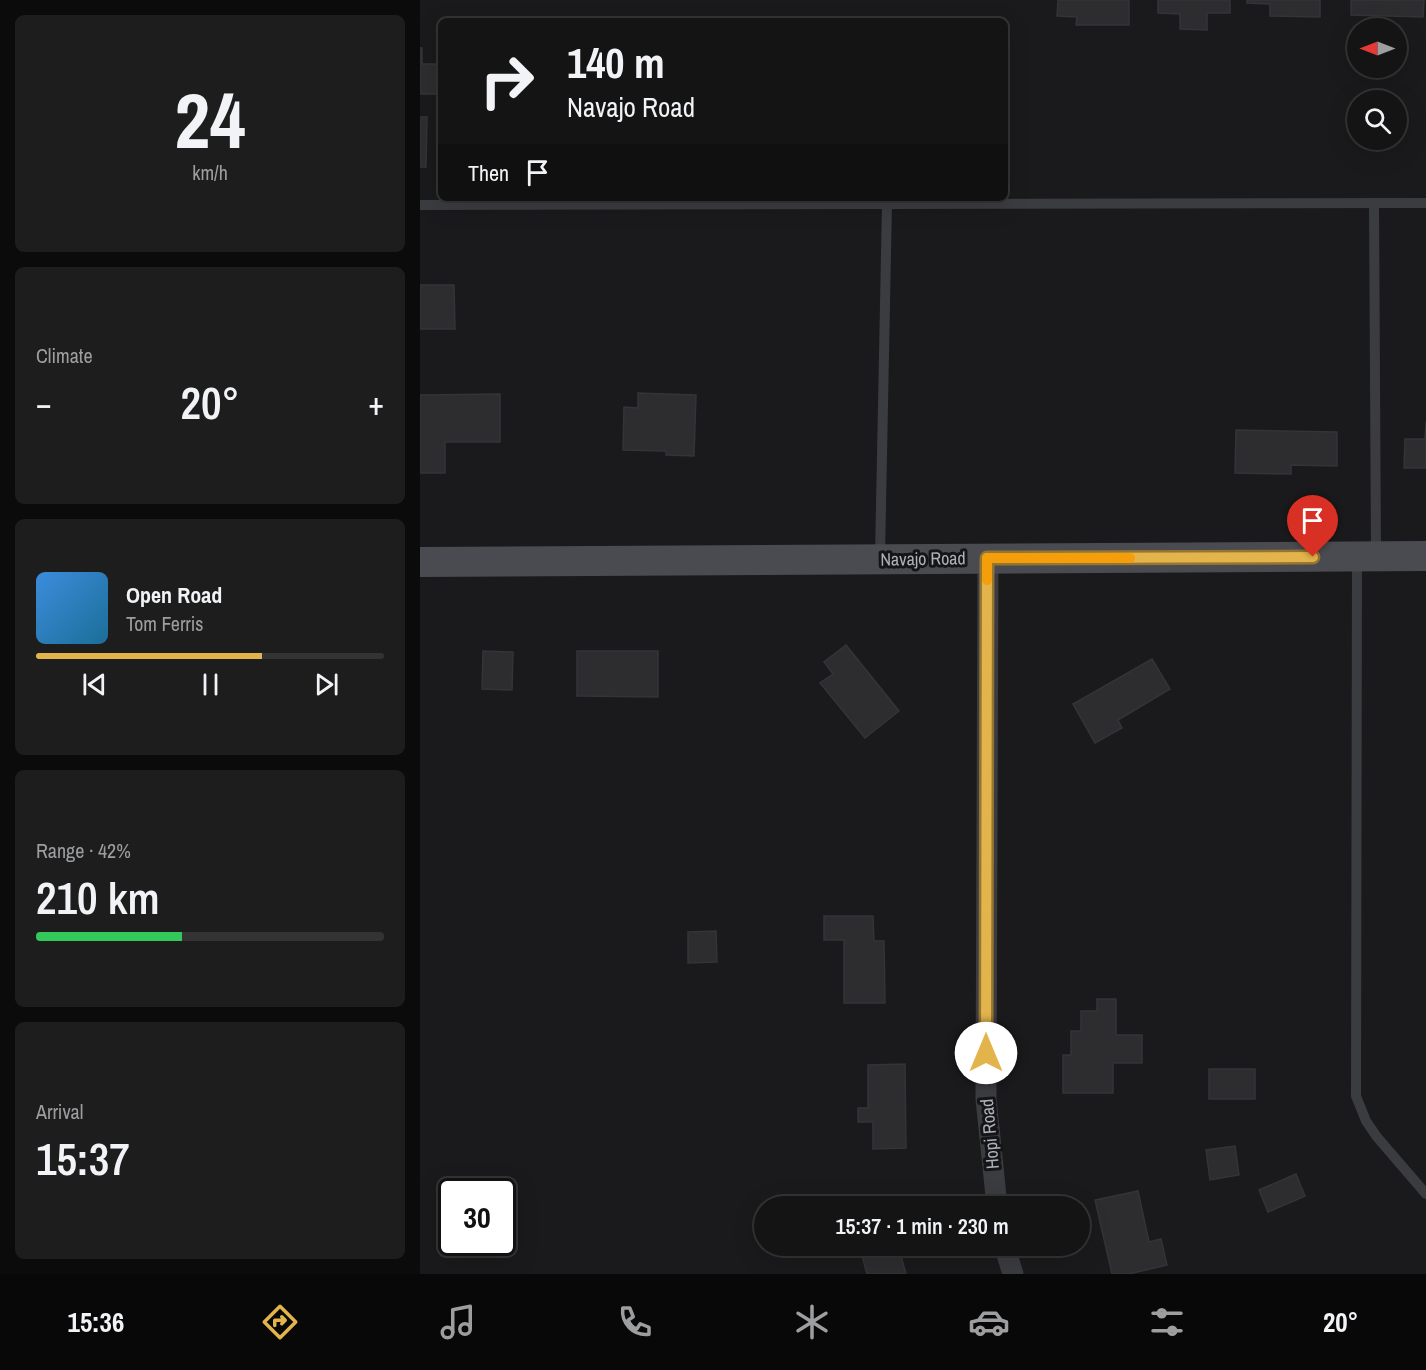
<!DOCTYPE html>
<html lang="en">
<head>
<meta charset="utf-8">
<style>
	body { margin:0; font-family:"Archivo Narrow",sans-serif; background:#1d1d1e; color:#f1f3f6; height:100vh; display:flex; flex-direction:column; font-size:22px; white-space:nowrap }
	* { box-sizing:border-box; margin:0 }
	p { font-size:20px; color:#9d9ea0 }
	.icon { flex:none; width:33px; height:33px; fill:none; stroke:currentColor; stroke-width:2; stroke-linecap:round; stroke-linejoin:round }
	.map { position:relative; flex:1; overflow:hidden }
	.drawer { display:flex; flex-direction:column; gap:15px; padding:15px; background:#0b0b0c; width:420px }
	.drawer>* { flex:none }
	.top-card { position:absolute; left:18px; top:18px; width:570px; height:183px; border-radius:9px; box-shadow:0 6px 24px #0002,0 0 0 2px #333334; background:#141415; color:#f1f3f6; overflow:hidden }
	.needle { width:39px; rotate:270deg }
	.controls { position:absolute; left:927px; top:18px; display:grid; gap:12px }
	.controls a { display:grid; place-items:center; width:60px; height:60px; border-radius:50%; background:#141415; box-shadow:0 6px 24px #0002,0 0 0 2px #333334; font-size:30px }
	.speed { position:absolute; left:18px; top:1178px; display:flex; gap:12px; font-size:30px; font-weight:700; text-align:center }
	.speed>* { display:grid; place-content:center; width:78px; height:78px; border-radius:50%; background:#141415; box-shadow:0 6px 24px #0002,0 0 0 2px #333334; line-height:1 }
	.speed .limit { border:3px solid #111; border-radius:9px; background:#fff; color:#111 }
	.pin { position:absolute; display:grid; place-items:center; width:51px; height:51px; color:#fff; margin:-62px -26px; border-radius:50% 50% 50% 0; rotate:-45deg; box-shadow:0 0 6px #0007 }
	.pin .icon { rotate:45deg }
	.me { position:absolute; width:66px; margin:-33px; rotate:0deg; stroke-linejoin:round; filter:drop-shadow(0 0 4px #0008) }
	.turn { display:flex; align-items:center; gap:21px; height:126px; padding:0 30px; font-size:27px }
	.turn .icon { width:78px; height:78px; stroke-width:2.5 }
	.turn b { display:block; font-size:42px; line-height:51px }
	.then { display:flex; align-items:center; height:57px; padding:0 30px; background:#0003; gap:12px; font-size:22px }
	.big { font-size:45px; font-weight:600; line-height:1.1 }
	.drawer .card { flex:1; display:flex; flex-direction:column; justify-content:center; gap:9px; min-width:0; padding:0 21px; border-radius:9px; background:#1d1d1e }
	.drawer .dial { align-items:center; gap:0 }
	.dial b { font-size:78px; line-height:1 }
	.song { display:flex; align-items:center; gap:18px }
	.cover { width:72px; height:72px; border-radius:9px; background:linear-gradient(135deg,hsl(210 70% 55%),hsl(200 70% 35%)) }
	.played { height:6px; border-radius:3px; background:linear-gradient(90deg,#e3b44b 65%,#333334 65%) }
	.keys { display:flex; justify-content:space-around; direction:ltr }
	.heat { display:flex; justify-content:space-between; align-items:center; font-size:33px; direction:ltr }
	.charge { height:9px; border-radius:4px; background:linear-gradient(90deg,#34c759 42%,#333334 0) }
	.trip { position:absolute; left:334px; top:1196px; width:336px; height:60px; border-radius:30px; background:#141415; box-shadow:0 6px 24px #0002,0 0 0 2px #333334; font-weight:600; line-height:60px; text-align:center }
	.tab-bar { display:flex; height:96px; justify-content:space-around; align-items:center; background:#080808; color:#9d9ea0 }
	.tab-bar .icon { width:42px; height:42px }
	.tab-bar .active { color:#e3b44b }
	.tab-bar b { font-size:27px; color:#f1f3f6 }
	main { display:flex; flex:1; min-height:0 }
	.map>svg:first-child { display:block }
	.building { fill:#2d2d30; stroke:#343438; stroke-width:1.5 }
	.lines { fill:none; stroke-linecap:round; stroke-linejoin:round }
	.service { stroke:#3b3c40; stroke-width:10 }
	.minor { stroke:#3b3c40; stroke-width:21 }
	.secondary { stroke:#494b50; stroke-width:30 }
	.route-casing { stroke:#947531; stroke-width:15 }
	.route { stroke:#e3b44b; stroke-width:10 }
	.slow { stroke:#f59e0b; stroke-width:10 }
	.labels { text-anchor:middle; stroke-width:6; stroke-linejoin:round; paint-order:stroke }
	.street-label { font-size:18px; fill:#adb1ba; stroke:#151517 }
</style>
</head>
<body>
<main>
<section class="drawer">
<div class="card dial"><b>24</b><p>km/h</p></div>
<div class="card"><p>Climate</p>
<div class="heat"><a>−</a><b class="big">20°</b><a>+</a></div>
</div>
<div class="card">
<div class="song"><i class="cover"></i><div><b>Open Road</b><p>Tom Ferris</p></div></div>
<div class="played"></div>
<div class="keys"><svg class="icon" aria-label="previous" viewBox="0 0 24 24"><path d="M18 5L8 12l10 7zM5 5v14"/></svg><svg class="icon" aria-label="pause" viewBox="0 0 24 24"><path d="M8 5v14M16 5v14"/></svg><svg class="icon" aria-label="next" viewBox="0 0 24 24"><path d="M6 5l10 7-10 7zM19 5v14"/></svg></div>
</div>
<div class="card"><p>Range · 42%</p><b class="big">210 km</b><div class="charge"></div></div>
<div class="card"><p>Arrival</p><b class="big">15:37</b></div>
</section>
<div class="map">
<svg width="1006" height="1274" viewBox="0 0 1006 1274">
	<rect width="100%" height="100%" fill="#1a1a1c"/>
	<g class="building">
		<path d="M638,0H709V25H656L657,17L637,16Z"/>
		<path d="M738,0H810V13H787V30L760,29V14L738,13Z"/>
		<path d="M827,0H900V17L850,16V4L827,3Z"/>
		<path d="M931,0H1004L1003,17L931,15Z"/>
		<path d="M0,48H2V64H18L17,94H0Z"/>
		<path d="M0,117H7L6,167H0Z"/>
		<path d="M0,285H34L35,329H0Z"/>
		<path d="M218,393L276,395L274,456L246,455V451L203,450L204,407L218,408Z"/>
		<path d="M80,394V442H25V473H0V395Z"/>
		<path d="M1006,422V468H984L985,439H1005Z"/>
		<path d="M816,430L917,432V466L871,465V474L815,473Z"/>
		<path d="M426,645L479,711L445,738L400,683L413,674L404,662Z"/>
		<path d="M63,651L93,652L92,690L62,689Z"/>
		<path d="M157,651H238V697L157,696Z"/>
		<path d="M732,659L750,689L698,720L702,728L675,743L653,704Z"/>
		<path d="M404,916H453L454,941H464L465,1003H424V940H404Z"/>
		<path d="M296,931L297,962L268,963V932Z"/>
		<path d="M677,999H696V1035H722V1063H693V1093H643V1055H651V1031H661V1011H677Z"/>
		<path d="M485,1064L486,1148L453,1149V1122H438V1108H448V1065Z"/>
		<rect x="789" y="1069" width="46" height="30"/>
		<path d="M815,1146L819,1175L790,1180L786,1150Z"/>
		<path d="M876,1174L885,1196L848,1212L839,1190Z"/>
		<path d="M718,1191L729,1242L741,1239L747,1265L709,1274H692L675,1200Z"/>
		<path d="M439,1245H478L486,1274H447Z"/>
	</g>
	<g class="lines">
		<g class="service">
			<path d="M954,203L956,553"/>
			<path d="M0,205L1006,203"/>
			<path d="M460,556L467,203"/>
			<path d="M937,558L936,1096L946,1121L957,1137L1006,1194"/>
		</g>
		<g class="minor">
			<path d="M568,558L566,1099L577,1206"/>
			<path d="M584,1245L593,1274"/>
		</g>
		<path class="secondary" d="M0,562L1006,556"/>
	</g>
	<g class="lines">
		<g class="route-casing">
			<path id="route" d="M566,1053L567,558L893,557"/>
		</g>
		<use href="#route" class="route"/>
		<path class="slow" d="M567,580V558H710"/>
	</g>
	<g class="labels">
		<g class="street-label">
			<text transform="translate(503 559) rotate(-1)" y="6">Navajo Road</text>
			<text transform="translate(570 1134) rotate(-95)" y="6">Hopi Road</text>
		</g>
	</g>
</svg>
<div class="controls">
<a><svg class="needle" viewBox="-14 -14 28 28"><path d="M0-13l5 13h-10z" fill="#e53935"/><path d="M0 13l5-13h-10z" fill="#9d9ea0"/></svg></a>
<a><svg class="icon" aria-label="search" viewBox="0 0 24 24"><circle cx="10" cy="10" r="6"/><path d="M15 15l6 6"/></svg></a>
</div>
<div class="speed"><div class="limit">30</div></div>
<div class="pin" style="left:893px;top:557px;background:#d93025"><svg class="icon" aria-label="arrive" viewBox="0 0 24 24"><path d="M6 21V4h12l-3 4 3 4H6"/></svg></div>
<svg class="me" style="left:566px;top:1053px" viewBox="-20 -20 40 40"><circle r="19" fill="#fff"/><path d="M0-13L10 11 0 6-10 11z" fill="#e3b44b"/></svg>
<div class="trip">15:37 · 1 min · 230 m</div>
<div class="top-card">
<div class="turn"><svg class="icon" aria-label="right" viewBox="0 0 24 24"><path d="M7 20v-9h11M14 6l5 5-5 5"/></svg><div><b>140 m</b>Navajo Road</div></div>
<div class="then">Then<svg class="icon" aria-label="arrive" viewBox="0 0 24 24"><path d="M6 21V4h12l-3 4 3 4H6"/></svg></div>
</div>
</div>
</main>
<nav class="tab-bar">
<b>15:36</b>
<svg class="icon active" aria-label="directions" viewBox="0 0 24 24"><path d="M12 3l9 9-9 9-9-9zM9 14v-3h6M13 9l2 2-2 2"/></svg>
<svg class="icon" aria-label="music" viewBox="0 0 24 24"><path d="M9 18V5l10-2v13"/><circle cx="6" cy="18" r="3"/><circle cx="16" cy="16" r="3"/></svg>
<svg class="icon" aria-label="phone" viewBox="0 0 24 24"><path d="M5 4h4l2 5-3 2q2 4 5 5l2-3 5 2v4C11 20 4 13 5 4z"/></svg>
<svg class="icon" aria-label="climate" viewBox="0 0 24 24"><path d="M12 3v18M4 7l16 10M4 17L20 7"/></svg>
<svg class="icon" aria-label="car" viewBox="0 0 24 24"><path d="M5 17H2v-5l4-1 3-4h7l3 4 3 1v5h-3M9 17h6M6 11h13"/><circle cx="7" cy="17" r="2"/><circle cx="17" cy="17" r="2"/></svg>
<svg class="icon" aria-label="filters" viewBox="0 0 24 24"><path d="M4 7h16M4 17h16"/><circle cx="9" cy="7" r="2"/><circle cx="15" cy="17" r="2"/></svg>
<b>20°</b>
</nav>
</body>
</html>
